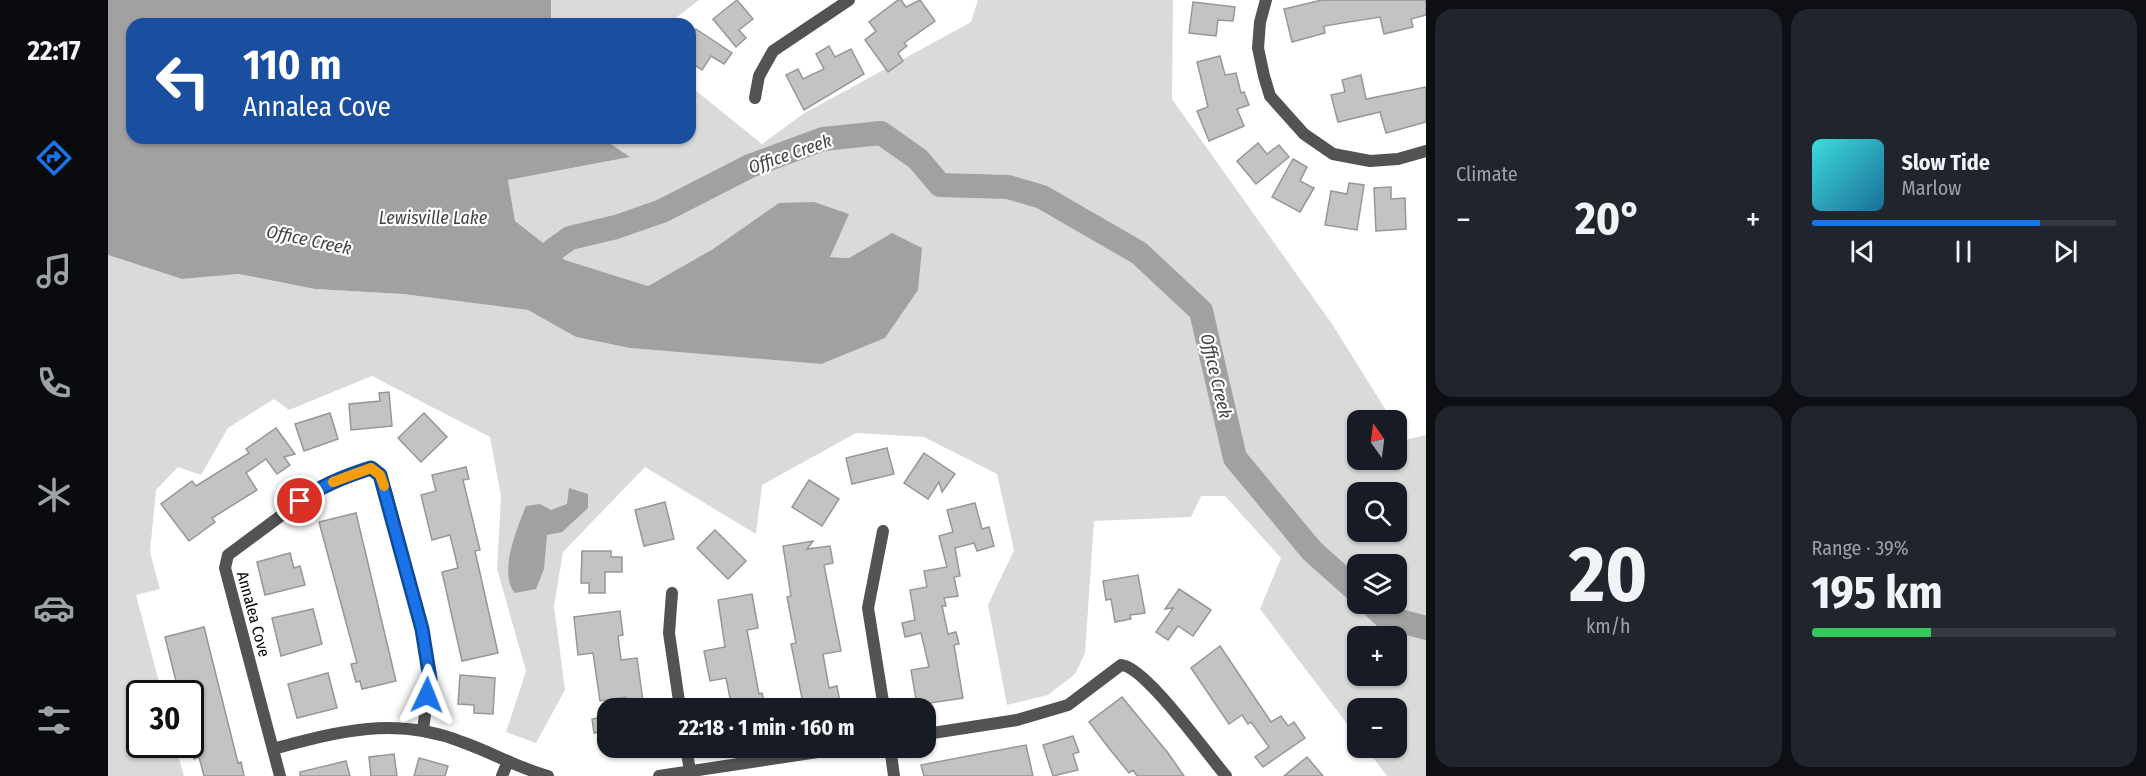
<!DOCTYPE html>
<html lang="en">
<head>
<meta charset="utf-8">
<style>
	body { margin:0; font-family:"Fira Sans Condensed",sans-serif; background:#20242c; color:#f1f3f6; height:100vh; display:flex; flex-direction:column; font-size:22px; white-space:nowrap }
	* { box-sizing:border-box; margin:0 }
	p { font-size:20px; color:#9ea1a6 }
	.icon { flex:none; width:33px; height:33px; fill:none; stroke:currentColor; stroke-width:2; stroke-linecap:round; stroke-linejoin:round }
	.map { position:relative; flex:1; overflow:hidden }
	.drawer { display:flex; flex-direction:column; gap:9px; padding:9px; background:#0d0f14; width:720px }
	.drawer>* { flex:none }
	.banner { position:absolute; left:18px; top:18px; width:570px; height:126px; border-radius:18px; box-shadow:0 2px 4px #0004; background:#1a4fa0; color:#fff; overflow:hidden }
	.needle { width:39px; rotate:346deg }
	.buttons { position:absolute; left:1239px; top:410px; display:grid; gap:12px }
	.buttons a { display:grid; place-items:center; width:60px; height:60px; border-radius:12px; background:#171b24; box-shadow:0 2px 4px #0004; font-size:30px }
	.speed { position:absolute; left:18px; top:680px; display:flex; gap:12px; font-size:30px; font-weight:700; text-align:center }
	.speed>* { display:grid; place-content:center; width:78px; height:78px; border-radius:50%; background:#171b24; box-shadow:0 2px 4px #0004; line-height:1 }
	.speed .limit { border:3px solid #111; border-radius:9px; background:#fff; color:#111 }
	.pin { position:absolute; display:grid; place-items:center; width:51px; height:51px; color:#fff; margin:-26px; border:3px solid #fff; border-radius:50%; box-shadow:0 2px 6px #0007 }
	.me { position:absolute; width:66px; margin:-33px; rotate:2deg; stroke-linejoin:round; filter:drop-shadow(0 0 4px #0008) }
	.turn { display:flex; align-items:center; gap:21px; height:126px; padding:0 18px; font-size:27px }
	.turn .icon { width:78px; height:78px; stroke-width:2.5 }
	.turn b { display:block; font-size:42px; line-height:51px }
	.big { font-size:45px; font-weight:700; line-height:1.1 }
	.drawer .widget { flex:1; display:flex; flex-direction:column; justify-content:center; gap:9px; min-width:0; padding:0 21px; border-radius:18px; background:#20242c }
	.drawer .dial { align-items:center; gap:0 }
	.dial b { font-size:78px; line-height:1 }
	.song { display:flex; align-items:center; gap:18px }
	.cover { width:72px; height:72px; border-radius:9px; background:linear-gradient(135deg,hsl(180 70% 55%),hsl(200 70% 35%)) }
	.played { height:6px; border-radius:3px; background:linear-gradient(90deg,#1a73e8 75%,#363941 75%) }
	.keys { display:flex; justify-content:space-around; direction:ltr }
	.heat { display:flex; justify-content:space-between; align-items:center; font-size:33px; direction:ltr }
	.charge { height:9px; border-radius:4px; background:linear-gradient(90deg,#34c759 39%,#363941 0) }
	.drawer .tiles { flex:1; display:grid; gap:9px; grid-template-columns:repeat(2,1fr) }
	.trip { position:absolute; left:489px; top:698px; width:339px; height:60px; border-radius:18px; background:#171b24; box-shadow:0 2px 4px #0004; font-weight:700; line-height:60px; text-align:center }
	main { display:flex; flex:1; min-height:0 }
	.tab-bar { display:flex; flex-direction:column; width:108px; justify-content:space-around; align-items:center; background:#090b0e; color:#9ea1a6 }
	.tab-bar .icon { width:42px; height:42px }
	.tab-bar .on { color:#1a73e8 }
	.tab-bar b { font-size:27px; color:#f1f3f6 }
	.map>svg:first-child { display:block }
	.green { fill:#dadada; fill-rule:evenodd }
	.water { fill:#a1a1a1 }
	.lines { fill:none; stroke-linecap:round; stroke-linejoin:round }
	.river { stroke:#a1a1a1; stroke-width:24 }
	.building { fill:#c3c3c3; stroke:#979797; stroke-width:1.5 }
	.street { stroke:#535353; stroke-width:12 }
	.route-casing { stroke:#114b97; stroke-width:15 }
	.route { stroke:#1a73e8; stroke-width:10 }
	.slow { stroke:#f59e0b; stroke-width:10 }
	.labels { text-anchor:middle; stroke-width:4.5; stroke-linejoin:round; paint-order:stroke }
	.street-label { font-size:16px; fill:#000; stroke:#fff }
	.water-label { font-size:18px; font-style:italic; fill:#424242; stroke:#fff }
</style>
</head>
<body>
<main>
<nav class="tab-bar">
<b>22:17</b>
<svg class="icon on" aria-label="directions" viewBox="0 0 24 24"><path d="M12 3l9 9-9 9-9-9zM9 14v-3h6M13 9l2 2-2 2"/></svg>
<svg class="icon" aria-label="music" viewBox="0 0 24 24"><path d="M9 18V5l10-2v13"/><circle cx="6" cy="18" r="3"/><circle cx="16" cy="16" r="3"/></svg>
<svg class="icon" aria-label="phone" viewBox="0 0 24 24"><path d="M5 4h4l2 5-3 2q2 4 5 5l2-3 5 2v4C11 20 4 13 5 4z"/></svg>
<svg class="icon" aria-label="climate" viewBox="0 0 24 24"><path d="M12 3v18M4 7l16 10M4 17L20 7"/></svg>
<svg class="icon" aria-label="car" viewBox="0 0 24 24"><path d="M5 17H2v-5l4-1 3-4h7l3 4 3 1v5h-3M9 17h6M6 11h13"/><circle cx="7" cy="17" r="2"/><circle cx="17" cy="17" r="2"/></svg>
<svg class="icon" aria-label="filters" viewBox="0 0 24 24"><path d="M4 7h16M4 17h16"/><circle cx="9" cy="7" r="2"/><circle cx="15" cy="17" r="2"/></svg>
</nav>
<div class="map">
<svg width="1318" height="776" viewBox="0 0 1318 776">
	<rect width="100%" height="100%" fill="#fff"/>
	<g class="green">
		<path d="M443,0H591L560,24H443Z"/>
		<path d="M870,0H1065L1064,99L1224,324L1284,420H1250V459H1288L1289,426L1297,440L1318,435V776H1279L1257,747H1288V708H1250L1249,737L1152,609L1173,558L1117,496H1093L1083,517L986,521L977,653L967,674L940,695L899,705L880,605L906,550L889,474L816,437L748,433L654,485L648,534L537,467L455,552L446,606L457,690L428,743L398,732L418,671L389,569L393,496L382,437L264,376L181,410L166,399L120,428L93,475L70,467L48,490L42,552L52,589L28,595L54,693H32V744H67L76,776H0V255L74,279L129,274L207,289L295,294L420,310L468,337L522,348L713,364L784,233L741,258L605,249L540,286L457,260L407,221L400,180L522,157L494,138H582V86L654,144L695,114L863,22ZM1250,492H1288V531H1250ZM1250,564H1288V603H1250ZM1250,636H1288V675H1250Z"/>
	</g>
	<g class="water">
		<path d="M0,0H443V24H24V138H494L522,157L400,180L407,221L457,260L540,286L605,249L671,203L706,202L741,214L722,257L741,258L784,233L814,248L810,290L777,338L713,364L522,348L468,337L420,310L295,294L207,289L130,274L74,279L0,255Z"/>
		<path d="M461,488L480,494V508L454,532L439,535L436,569L428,589L407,593C390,574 409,528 418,506L432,504L443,510L459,504Z"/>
	</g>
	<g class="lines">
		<g class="river">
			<path d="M425,274L445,250L462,238L508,227L554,211L642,166L715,139L773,133L810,159L832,185L900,187L934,197L1031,253L1093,311L1127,458L1204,551L1250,592"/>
			<path d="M1262,603L1277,617L1318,628"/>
		</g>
	</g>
	<g class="building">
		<path d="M629,0L645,19L631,30L638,38L628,47L605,19Z"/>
		<path d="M790,0H793L798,7L812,0L827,21L796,43L799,46L790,53L795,61L780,72L757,40L768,31L761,22Z"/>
		<path d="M1214,0H1318V15L1303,19L1305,27L1276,34L1272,17L1216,26L1217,33L1184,42L1176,9Z"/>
		<path d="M1085,2L1127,7L1125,21L1110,20L1108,36L1081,33Z"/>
		<path d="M588,29L624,53L616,64L603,56L594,70L582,62V38Z"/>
		<path d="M721,46L727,57L743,49L756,74L696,110L678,75L690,69L695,79L716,69L708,54Z"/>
		<path d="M1112,56L1117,75L1128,73L1133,93L1136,92L1141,105L1129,109L1136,126L1101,141L1089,111L1100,107L1089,62Z"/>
		<path d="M1253,75L1258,99L1318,87V122L1278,133L1272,112L1230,122L1223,95L1237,92L1234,80Z"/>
		<path d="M1150,143L1159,154L1171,145L1181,157L1148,184L1129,161Z"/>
		<path d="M1185,159L1199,167L1192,181L1206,188L1192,212L1164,197Z"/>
		<path d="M1241,183L1256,185L1249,230L1217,225L1223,191L1239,194Z"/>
		<path d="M1283,187V199L1297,198L1298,229L1268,231L1266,188Z"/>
		<path d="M281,392L284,426L243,430L241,404L272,401L271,393Z"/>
		<path d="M222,413L230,439L196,451L187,424Z"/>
		<path d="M316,413L339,437L313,462L290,438Z"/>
		<path d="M168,428L187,454L176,457L182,465L169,474L158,459L138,473L149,490L104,518L107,522L81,541L53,504L84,481L88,486L141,453L138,449Z"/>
		<path d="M779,448L786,474L744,484L738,458Z"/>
		<path d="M816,453L847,474L834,492L831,482L820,499L796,483Z"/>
		<path d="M358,467L361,479L355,480L372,550L367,551L390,653L354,661L334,572L350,568L342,535L324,540L313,495L328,491L324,475Z"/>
		<path d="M701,480L731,499L714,526L684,507Z"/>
		<path d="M557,502L566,539L536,546L527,510Z"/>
		<path d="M867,503L874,529L881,527L886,546L869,551L866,543L847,548L852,576L846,577L850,596L836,598L838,606H834L840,634L848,632L851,644L846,645L855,698L809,705L803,670L821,667L813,633L797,637L794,623L807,620L802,590L819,587L816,571L839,567L831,536L845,532L839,510Z"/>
		<path d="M248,513L288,681L254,689L252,681L248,682L243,664L249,663L211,522Z"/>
		<path d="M607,530L638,561L620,579L589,548Z"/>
		<path d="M705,541L699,549L722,546L725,563L716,565L733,651L715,654L721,688L729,686L733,708H696L683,644L688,643L679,597L683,596L675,546Z"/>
		<path d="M474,551H503V557H514V572H497V593H481V583H473Z"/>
		<path d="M182,553L186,568L192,566L197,585L157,595L149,562Z"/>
		<path d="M1030,575L1037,613L1022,615L1023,619L1007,622L1003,599L998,600L995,581Z"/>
		<path d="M1071,589L1103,610L1085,636L1070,626L1060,640L1048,632L1065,608L1057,609Z"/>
		<path d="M644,594L650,628L639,630L651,694L654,693L657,705L652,708H624L618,678L602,681L596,651L617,647L610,600Z"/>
		<path d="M205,609L214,644L173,656L164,618Z"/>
		<path d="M512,611L515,635L510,636L513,660L529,658L535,701L519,703L518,697L492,701L485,653L470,655L466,617Z"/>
		<path d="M96,627L130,763L133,762L136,776H96L91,757L86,759L82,743V693H71L57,637Z"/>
		<path d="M1112,646L1163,722L1173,716L1180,726L1186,722L1197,738L1155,767L1147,757L1161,747L1143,722L1140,724L1134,715L1121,724L1083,668Z"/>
		<path d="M220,673L229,708L189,718L180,684Z"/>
		<path d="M352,675L387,678L385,714L366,713V705L350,704Z"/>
		<path d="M1014,697L1060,753L1076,776H1029L1025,770L1021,773L1000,747L981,722Z"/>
		<path d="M500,716V730L486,733L484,719Z"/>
		<path d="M965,736L971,752L965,754L970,770L945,776L935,745Z"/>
		<path d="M918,745L925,776H816L813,765Z"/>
		<path d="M286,754L289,776H263L261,757Z"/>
		<path d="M1199,757L1215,776H1176Z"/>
		<path d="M311,758L340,766L337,776H306Z"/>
		<path d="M238,761L242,776H192V772Z"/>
	</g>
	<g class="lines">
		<g class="street">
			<path d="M1158,0L1152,22L1150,48L1156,76L1162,96L1196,134L1225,154L1262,161L1290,159L1318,151"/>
			<path d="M647,98L651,76L665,51L741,0"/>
			<path d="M775,531L760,608L776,708"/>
			<path d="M564,593L561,633L572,708"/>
			<path d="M818,734L909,720L960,705L1013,665C1037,666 1099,754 1118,776"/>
			<path d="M578,747L582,771"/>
			<path d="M782,747L786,776"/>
			<path d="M165,749C231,731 288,716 354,742C383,752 410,768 440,776"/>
			<path d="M172,776L117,568L120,555L209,489L263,468L272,475L279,495L314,629L320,659L322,679L315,729"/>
			<path d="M394,776L400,761"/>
			<path d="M551,776L743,747"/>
		</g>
	</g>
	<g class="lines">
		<g class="route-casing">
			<path id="route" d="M192,501C214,485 237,476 263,468L272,475L314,629L322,679L319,695"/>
		</g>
		<use href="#route" class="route"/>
		<path class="slow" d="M225,482L263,468L272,475L276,486"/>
	</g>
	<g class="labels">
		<g class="street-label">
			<text transform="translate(146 614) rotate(75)" y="6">Annalea Cove</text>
		</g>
		<g class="water-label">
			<text transform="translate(682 154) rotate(-19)" y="6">Office Creek</text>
			<text x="325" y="224">Lewisville Lake</text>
			<text transform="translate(201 240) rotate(12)" y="6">Office Creek</text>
			<text transform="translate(1108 376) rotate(77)" y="6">Office Creek</text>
		</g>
	</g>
</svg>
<div class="buttons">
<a><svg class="needle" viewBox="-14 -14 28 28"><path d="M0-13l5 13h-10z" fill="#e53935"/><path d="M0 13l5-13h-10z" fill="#9ea1a6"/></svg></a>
<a><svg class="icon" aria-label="search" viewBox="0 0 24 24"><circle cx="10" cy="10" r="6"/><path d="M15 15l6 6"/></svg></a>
<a><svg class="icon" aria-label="layers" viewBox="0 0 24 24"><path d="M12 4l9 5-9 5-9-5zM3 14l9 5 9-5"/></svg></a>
<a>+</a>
<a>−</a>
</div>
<div class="speed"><div class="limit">30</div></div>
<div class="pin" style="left:192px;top:501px;background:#d93025"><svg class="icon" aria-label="arrive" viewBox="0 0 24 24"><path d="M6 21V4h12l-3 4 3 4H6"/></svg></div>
<svg class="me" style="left:319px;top:695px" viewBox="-20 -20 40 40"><path d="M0-17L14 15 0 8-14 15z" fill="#1a73e8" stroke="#fff" stroke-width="4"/></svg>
<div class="trip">22:18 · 1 min · 160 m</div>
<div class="banner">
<div class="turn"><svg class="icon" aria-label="left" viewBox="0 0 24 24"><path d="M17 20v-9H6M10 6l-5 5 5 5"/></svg><div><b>110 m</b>Annalea Cove</div></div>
</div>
</div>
<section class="drawer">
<div class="tiles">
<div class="widget"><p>Climate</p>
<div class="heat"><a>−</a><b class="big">20°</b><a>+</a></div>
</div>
<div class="widget">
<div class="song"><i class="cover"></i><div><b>Slow Tide</b><p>Marlow</p></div></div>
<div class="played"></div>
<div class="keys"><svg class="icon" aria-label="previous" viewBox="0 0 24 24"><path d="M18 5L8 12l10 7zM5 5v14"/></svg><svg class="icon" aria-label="pause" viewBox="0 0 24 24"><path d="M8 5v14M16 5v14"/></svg><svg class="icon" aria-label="next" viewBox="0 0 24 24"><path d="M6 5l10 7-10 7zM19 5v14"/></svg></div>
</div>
<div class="widget dial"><b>20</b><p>km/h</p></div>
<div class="widget"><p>Range · 39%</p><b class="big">195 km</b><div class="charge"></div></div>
</div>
</section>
</main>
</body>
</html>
